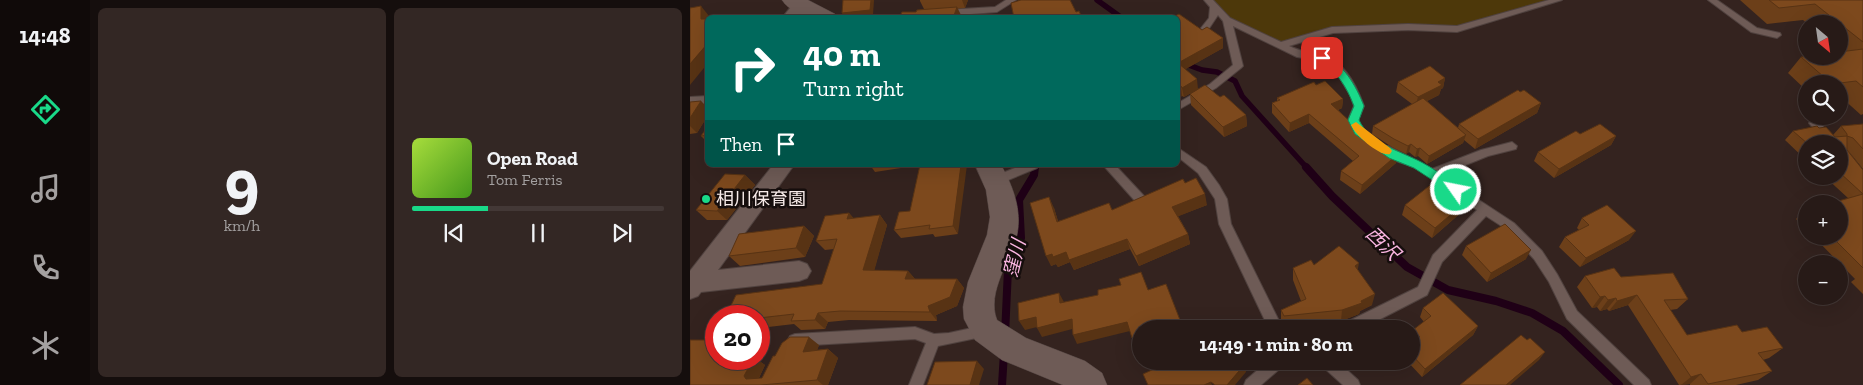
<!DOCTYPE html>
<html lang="en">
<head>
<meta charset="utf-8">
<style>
	body { margin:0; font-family:"Zilla Slab","Noto Sans JP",serif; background:#332724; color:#f1f3f6; height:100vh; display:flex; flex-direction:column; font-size:19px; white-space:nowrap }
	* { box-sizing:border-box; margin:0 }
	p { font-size:16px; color:#a4a1a1 }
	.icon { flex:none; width:28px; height:28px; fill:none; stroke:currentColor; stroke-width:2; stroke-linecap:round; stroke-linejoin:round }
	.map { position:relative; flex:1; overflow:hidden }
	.drawer { display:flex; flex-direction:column; gap:8px; padding:8px; background:#150e0d; width:600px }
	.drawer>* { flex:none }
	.top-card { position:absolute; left:15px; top:15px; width:475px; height:152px; border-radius:8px; box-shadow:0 5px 20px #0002,0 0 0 1px #433836; background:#00695c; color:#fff; overflow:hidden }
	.needle { width:32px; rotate:151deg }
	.controls { position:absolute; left:1108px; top:15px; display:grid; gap:10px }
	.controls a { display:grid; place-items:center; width:50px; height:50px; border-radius:50%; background:#271a17; box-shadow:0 5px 20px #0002,0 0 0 1px #433836; font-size:25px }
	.speed { position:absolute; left:15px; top:305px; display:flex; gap:10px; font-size:25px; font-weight:700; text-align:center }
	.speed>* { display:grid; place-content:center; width:65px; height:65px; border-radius:50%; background:#271a17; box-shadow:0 5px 20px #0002,0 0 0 1px #433836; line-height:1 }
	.speed .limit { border:8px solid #d22; background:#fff; color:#111 }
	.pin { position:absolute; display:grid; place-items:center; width:42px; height:42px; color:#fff; margin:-21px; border-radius:10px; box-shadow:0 2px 8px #0006 }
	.me { position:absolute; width:55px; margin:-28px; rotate:303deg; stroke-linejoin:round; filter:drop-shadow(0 0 4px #0008) }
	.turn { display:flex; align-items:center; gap:18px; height:105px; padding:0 15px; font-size:22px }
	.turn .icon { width:65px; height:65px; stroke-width:2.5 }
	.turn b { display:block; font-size:35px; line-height:42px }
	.then { display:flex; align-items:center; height:48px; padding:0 15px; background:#0003; gap:10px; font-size:19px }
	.drawer .widget { flex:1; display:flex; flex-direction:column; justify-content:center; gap:8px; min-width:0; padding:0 18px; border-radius:8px; background:#332724 }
	.drawer .dial { align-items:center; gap:0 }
	.dial b { font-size:65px; line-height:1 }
	.song { display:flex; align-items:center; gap:15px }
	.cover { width:60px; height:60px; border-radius:8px; background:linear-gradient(135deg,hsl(80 70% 55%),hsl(100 70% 35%)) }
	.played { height:5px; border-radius:2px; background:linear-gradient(90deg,#19d989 30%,#433836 30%) }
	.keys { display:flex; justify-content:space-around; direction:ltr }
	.drawer .tiles { flex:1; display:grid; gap:8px; grid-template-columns:repeat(2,1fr) }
	.trip { position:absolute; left:442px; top:320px; width:288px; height:50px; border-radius:25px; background:#271a17; box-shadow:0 5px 20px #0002,0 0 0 1px #433836; font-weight:700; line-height:50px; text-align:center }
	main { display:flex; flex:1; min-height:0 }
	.menu { display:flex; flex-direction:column; width:90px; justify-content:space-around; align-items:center; background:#100a09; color:#a4a1a1 }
	.menu .icon { width:35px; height:35px }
	.menu .on { color:#19d989 }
	.menu b { font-size:22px; color:#f1f3f6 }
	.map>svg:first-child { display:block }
	.green { fill:#4d380a }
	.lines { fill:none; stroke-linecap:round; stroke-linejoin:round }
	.stream-far1 { stroke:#1f0016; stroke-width:5.5 }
	.stream { stroke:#1f0016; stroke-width:8 }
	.service-casing { stroke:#50423f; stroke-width:2 }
	.minor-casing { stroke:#50423f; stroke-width:2 }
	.secondary-casing { stroke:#50423f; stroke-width:1 }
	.service { fill:#6e5b56; fill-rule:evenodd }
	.minor { fill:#6e5b56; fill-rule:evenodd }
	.secondary { fill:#6e5b56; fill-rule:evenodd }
	.wall { fill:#6c3f19 }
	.shaded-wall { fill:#583314 }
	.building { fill:#7d491d; stroke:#583314 }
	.route { fill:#19d989; stroke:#108d59 }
	.slow { fill:#f59e0b }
	.poi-dot { fill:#19d989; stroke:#160e0d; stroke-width:2 }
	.labels { text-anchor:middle; stroke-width:5; stroke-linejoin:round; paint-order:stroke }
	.poi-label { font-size:18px; fill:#f8ecea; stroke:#160e0d; text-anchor:start }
	.water-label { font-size:19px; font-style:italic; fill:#fab5e1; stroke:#160e0d }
</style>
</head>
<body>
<main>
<nav class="menu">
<b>14:48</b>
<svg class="icon on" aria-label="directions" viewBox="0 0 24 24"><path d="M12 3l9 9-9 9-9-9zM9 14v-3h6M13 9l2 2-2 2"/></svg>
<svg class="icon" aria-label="music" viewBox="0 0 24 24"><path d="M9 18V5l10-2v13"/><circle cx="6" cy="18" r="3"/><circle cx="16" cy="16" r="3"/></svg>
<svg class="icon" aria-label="phone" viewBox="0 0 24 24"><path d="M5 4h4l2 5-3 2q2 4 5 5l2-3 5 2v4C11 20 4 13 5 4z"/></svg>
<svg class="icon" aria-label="climate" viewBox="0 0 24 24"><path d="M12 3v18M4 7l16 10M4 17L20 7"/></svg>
</nav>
<section class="drawer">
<div class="tiles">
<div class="widget dial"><b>9</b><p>km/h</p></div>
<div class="widget">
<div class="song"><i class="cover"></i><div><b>Open Road</b><p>Tom Ferris</p></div></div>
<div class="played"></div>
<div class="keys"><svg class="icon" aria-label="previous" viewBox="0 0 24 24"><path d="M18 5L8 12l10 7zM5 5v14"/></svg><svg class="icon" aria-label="pause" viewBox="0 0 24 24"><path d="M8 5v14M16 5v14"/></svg><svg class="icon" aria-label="next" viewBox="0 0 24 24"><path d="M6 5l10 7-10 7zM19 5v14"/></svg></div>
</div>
</div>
</section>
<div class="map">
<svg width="1173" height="385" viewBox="0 0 1173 385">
	<rect width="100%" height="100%" fill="#34231f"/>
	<path class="green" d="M518,0H868L767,29L642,30L592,45L537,20Z"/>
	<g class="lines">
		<g class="stream-far1">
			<path d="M407,0L432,18"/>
			<path d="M488,61L512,70L527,72L545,81L552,96L617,168"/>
			<path d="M345,168V165"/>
		</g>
		<g class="stream">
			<path d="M616,167L642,196L717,267L758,290L806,301L842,313L873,331L929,385"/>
			<path d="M315,335L318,269L331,238L329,200L344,175L345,167"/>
			<path d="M312,385L314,353"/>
		</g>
		<g class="service-casing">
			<g id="service">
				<path d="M316,0H326L307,12L254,16L250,13L254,10L305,7Z"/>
				<path d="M514,0H523L540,18L591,42L642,27L718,24L767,26L859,0H872L767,32L718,30L643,33L599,46C612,52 619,52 633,55C654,61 667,87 674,106L668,120L673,129L682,137L677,141L665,134L658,120L664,106L660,95L645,70L630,61L607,57L543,26L553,66L551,68L526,88L488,110V103L520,84L543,65L533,21L528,15L518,30H512L511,28L519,18L520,7Z"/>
				<path d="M1018,0H1027L1067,28L1090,33L1091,35L1087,38L1061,32Z"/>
				<path d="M1124,119L1128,120L1147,144H1136L1119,123Z"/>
				<path d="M822,142L827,146L826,149L798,156L751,175L824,223L852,251L867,274L887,311L959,380L961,385H944L877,319L859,282L844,259L816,229L796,216L752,262L737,295L671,329H640L642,325L661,320L728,287L743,255L787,210C767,197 744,177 723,167C711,162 696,160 689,149L690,146H698L742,169L791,150Z"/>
				<path d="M488,148L516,167L529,185L537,199L541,224L593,329H579L529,224L525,199L508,173L488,157Z"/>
				<path d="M332,165H348L347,168L311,183L307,184L301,180L303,177Z"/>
				<path d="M413,165H425L454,196L456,199L454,202H446Z"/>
				<path d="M296,325L301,327L303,331L301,335L248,346L233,385H219L236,343L225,339L105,346L100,344L98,340L100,336L105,334L225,327L244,334L259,333Z"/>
				<path d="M578,361H595L593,366L571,385H554L556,380Z"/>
				<path d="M630,361H647L668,380L670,385H653L632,366Z"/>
			</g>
		</g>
		<g class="minor-casing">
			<g id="minor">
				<path d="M111,0L117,2L119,5L109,18H92L105,2Z"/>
				<path d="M18,96V108L0,109V97Z"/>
				<path d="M83,165H104L28,270L109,261L117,264L121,271L117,278L109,281L11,292L8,296L0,299V271Z"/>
			</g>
		</g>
		<g class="secondary-casing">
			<g id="secondary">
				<path d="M92,0H118L145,14L148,18C129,18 104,18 92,0Z"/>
				<path d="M285,165H311C323,186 332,210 327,235C321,261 296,292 307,320L336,338L395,361L412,373L417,385H373L312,360L285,340L274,319L273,307L278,282L297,235L300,217L296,190Z"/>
			</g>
		</g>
		<use href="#service" class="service"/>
		<use href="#minor" class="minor"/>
		<use href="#secondary" class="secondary"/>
	</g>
	<g class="wall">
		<path d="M230,0H278L275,8L226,12L234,9L230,1Z"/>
		<path d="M1050,0H1173V114L1171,115L1151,97H1149V84H1116V90L1098,73L1111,57L1151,51L1149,49V24H1118L1113,20L1077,24Z"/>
		<path d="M488,18L512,30L533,38V48L495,69L508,89L494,97L492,96L488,98Z"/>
		<path d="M755,78L753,88L751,89L749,95L737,101L768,128L769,124L851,103L847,113L785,149L774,140L773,143L737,164L728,156L725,157L719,152L716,154L702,147L682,134L683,126L722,104L706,92L708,82Z"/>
		<path d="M626,85L653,99L652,108L648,110L677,137L708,154L706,163L670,194L650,180L651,171L663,161L619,123L599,132L582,113V103L587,101V98Z"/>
		<path d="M500,94L530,97L556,115L557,126L534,137L501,105Z"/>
		<path d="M0,102L18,108V115L7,133L0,134Z"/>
		<path d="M1173,124V169L1157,149L1173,170V294L1161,282L1165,279L1123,236H1149L1158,198L1134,176H1149V144H1116V160L1095,140L1103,131L1143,135L1151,126Z"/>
		<path d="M18,126V143L11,136Z"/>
		<path d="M890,134L926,136L921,145L864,178L844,161L848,152Z"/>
		<path d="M180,165H225L224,166L185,172Z"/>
		<path d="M230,165L268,234L245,237L243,234L211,238L204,230L220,211Z"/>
		<path d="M55,175L65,185L37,220H17L6,210Z"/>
		<path d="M495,183L517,205L488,216L498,234L500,244L449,266L440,249L384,270L380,262L368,267L366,264L361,266L364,208L368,221L422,210Z"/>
		<path d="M778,200L774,210L742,238L712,215L715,205Z"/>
		<path d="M1115,210H1116V230L1106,219Z"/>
		<path d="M159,213L164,219L190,215L197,225L184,270L218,271L225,279H267L274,288L267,306L246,315L247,321L159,320L138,322L135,329L111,330L104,324L69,328V316L132,284L144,249L135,250L126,241Z"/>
		<path d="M892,218L939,240L890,267L869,247L875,237L889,230L887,228Z"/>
		<path d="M114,226L124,236L115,257L50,266L39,256Z"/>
		<path d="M776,246L836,259L797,282L772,255Z"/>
		<path d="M624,265L668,270L682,305L670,311L669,314L651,321L594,327L591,321V310L611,301L603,280V268Z"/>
		<path d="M895,276L931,277L998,299L987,309L980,310L997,335L1052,332L1093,348L1079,358L1073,360L1082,371L1068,380L1046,385H1000V384L989,385L938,305L919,311L917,309L910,311L907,307L902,308L887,287Z"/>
		<path d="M733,308L788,326L783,335L732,377L717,361H721V343L723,342L721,340V336L723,330L734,322L730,317Z"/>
		<path d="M129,345L127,350L138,349L148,358L138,385H0L26,359H66L75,365L69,378H72L85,356Z"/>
	</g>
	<g class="shaded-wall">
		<path d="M181,0H184L183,15L164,18H154L152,13Z"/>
		<path d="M272,0H278L275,8Z"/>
		<path d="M11,6L19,16V18H18V26L11,19Z"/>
		<path d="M267,7L272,17V18H263Z"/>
		<path d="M533,38V48L489,73L488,63Z"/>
		<path d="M18,43V63L0,85V64Z"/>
		<path d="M755,78L753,88L751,89L749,95L725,107L728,97L748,82Z"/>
		<path d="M507,79L508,89L494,97L492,88Z"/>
		<path d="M491,86L492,96L488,98V88Z"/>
		<path d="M653,99L652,108L640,113L641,104Z"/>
		<path d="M11,101L18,108V115L7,133L0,126V118Z"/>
		<path d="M851,103L847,113L785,149L788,139Z"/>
		<path d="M619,114V123L599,132L600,123Z"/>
		<path d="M556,115L557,126L534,137L533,127Z"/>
		<path d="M776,135L773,143L737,164L739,156Z"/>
		<path d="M926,136L921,145L864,178L869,169Z"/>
		<path d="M721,144L719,152L716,154L718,146Z"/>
		<path d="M730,148L728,156L725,157L727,149Z"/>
		<path d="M708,154L706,163L670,194L672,185Z"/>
		<path d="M271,165H277L268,234L263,226Z"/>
		<path d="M55,175L65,185L37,220L27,211Z"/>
		<path d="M515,194L517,205L484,218L482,207Z"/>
		<path d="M359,197L364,208L371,232L367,222Z"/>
		<path d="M778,200L774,210L742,238L745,228Z"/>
		<path d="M159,213L167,222L157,219Z"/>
		<path d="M190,215L197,225L182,279L173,270Z"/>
		<path d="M114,226L124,236L115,257L106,248Z"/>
		<path d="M946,231L939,240L890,267L896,258Z"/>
		<path d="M498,234L500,244L449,266L446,256Z"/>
		<path d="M437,239L440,249L384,270L380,262L368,267L366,264L361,266L356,256L362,254L376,252Z"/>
		<path d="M841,250L836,259L797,282L801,273Z"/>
		<path d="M669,263L667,274L665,266Z"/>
		<path d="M218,271L226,280L215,279Z"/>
		<path d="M267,279L274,288L267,306L246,315L247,321L240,312L238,306Z"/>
		<path d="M369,293L374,302L370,303Z"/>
		<path d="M685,294L682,305L670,311L669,314L651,321L652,310Z"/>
		<path d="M947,295L938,305L919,311L927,301Z"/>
		<path d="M915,296L907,307L902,308L910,297Z"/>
		<path d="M926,298L917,309L910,311L918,300Z"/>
		<path d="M128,313L138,322L135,329L125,320Z"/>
		<path d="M346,317L351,326L335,330L329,321Z"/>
		<path d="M382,319L386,328L352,337L347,328Z"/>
		<path d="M490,320L492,329H466Z"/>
		<path d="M437,322L440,331L387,344L383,335Z"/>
		<path d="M788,326L783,335L732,377L735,369Z"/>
		<path d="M451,334V344L445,346L442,338Z"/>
		<path d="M119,337L129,345L124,360L113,352Z"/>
		<path d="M138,349L148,358L138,385H133L127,380Z"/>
		<path d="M855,352L849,360L820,385H816Z"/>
		<path d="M63,359H66L75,365L66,384L56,379L54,376Z"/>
		<path d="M287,361L294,369L289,385H280Z"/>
		<path d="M555,364L556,372L545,385H537Z"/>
		<path d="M1011,374L1000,384L991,385L1001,377Z"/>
		<path d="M521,382L522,385H514Z"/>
	</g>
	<g class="building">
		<path d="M153,0H181L180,10L152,13Z"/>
		<path d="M331,0H380L386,12L389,11L392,18H324L321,3Z"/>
		<path d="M1079,0H1173V42L1125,4L1089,8Z"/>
		<path d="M11,6V19H18V43L0,64V8Z"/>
		<path d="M267,7L263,18H209L212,12H226L227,10Z"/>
		<path d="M489,14L512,30L517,27L533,38L488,63V18H481Z"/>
		<path d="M1173,49V87L1166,81L1142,84L1111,57L1149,56V52Z"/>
		<path d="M488,63L507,79L492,88L491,86L488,88Z"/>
		<path d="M740,66L755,78L748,82L752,85L728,97L708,82Z"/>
		<path d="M635,81L653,99L641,104L677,137L708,154L672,185L651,171L669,156L619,114L600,123L582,103L590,100L587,98L624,82L626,85Z"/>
		<path d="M515,85L530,97L534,95L556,115L533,127L500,94Z"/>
		<path d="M828,90L830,92L834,90L851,103L788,139L769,124Z"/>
		<path d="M733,98L776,135L739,156L730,148L727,149L721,144L718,146L704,139L683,126Z"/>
		<path d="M11,101L0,118V102Z"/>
		<path d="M910,124L926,136L869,169L848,152L886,131L890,134Z"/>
		<path d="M1173,124V149L1163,138L1157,136V134L1151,126Z"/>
		<path d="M18,126V135L11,136Z"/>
		<path d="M1127,126L1129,128L1136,127L1145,137L1157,136V150L1173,170V194L1149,172V144H1118L1103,131Z"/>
		<path d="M230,165H271L263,226L239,229L240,225L204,230L209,212L220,211Z"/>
		<path d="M35,174L55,175L27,211L6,210Z"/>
		<path d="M506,178L515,194L482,207L498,234L446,256L437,239L379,260L376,252L363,257L362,254L356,256L340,203L359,197L367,222L419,203L422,210L493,179L495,183Z"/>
		<path d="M748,179L778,200L745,228L715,205Z"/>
		<path d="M1173,194V268L1141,236H1149V204H1138Z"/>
		<path d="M917,205L946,231L896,258L875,237L899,225L892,218Z"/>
		<path d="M159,213L157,219L190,215L173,270L218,271L215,279H267L260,297L238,306L240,312L150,311L128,313L125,320L101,321L104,314L69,318V316H36L46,295L132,284L147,239L126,241L135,216Z"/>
		<path d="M815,224L841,250L801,273L776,246Z"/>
		<path d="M114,226L106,248L39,256L49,234Z"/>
		<path d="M649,246L669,263L665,266L685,294L671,301L672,303L652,310L594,316L591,310L616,299L603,268L621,260L624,265Z"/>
		<path d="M924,268L931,277L983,273L998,299L974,300L997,335L1047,325L1052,332L1077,327L1093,348L1068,353L1082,371L1018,384L1011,374L1001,377L947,295L927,301L926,298L918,300L915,296L910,297L895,276Z"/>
		<path d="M451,272L458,290L476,284L490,320L466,329H451V334L442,338L437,322L383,335L382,319L347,328L346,317L329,321L328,303L369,293L370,303L408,295V290L431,285L429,279Z"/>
		<path d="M753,293L788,326L735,369L721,354V343L730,337L723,330L741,316L733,308Z"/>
		<path d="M676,324L678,329H656L655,326Z"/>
		<path d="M831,335L837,340L840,338L855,352L816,385H770Z"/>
		<path d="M100,337H119L113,352L138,349L127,380L71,385H0V340H26V356L25,359H63L54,376L56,379L72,378L83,356H85L92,343Z"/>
		<path d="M287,361L280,385H237L245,362Z"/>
		<path d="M482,361H554L555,364L537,385H525L521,382L514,385H458L453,374Z"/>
		<path d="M617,378L623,385H608Z"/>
	</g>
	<path class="route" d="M632,55C653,62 666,86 674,106L669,120C680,144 711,151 733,163C746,170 758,179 770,187L771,190L770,193H762L724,168L699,158L665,134L658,120L664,106C656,85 647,72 629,60L627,58Z"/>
	<path class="slow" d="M666,122L700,148L702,151L700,154C690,157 665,135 661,125Z"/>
	<circle class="poi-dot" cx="16" cy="199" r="5"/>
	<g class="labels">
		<g class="poi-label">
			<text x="26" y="205">相川保育園</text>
		</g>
		<g class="water-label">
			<text transform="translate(693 243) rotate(44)" y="7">西沢</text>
			<text transform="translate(324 258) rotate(-76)" y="7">窪川</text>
		</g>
	</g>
</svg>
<div class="controls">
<a><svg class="needle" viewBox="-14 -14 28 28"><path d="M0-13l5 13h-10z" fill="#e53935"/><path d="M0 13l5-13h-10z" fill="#a4a1a1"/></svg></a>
<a><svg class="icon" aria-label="search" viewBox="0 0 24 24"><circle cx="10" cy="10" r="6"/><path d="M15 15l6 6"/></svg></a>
<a><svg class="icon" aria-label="layers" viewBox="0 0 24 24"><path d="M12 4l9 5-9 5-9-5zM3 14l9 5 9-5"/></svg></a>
<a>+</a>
<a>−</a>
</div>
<div class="speed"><div class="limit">20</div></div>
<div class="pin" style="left:632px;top:58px;background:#d93025"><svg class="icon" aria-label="arrive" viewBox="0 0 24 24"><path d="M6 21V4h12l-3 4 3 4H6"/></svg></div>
<svg class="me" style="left:766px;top:190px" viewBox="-20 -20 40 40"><circle r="17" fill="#19d989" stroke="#fff" stroke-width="3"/><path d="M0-11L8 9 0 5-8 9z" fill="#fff"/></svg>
<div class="trip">14:49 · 1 min · 80 m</div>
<div class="top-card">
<div class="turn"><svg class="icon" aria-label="right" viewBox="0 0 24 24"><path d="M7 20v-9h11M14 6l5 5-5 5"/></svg><div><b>40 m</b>Turn right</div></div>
<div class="then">Then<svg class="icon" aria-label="arrive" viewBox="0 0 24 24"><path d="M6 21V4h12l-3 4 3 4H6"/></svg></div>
</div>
</div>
</main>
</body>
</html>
